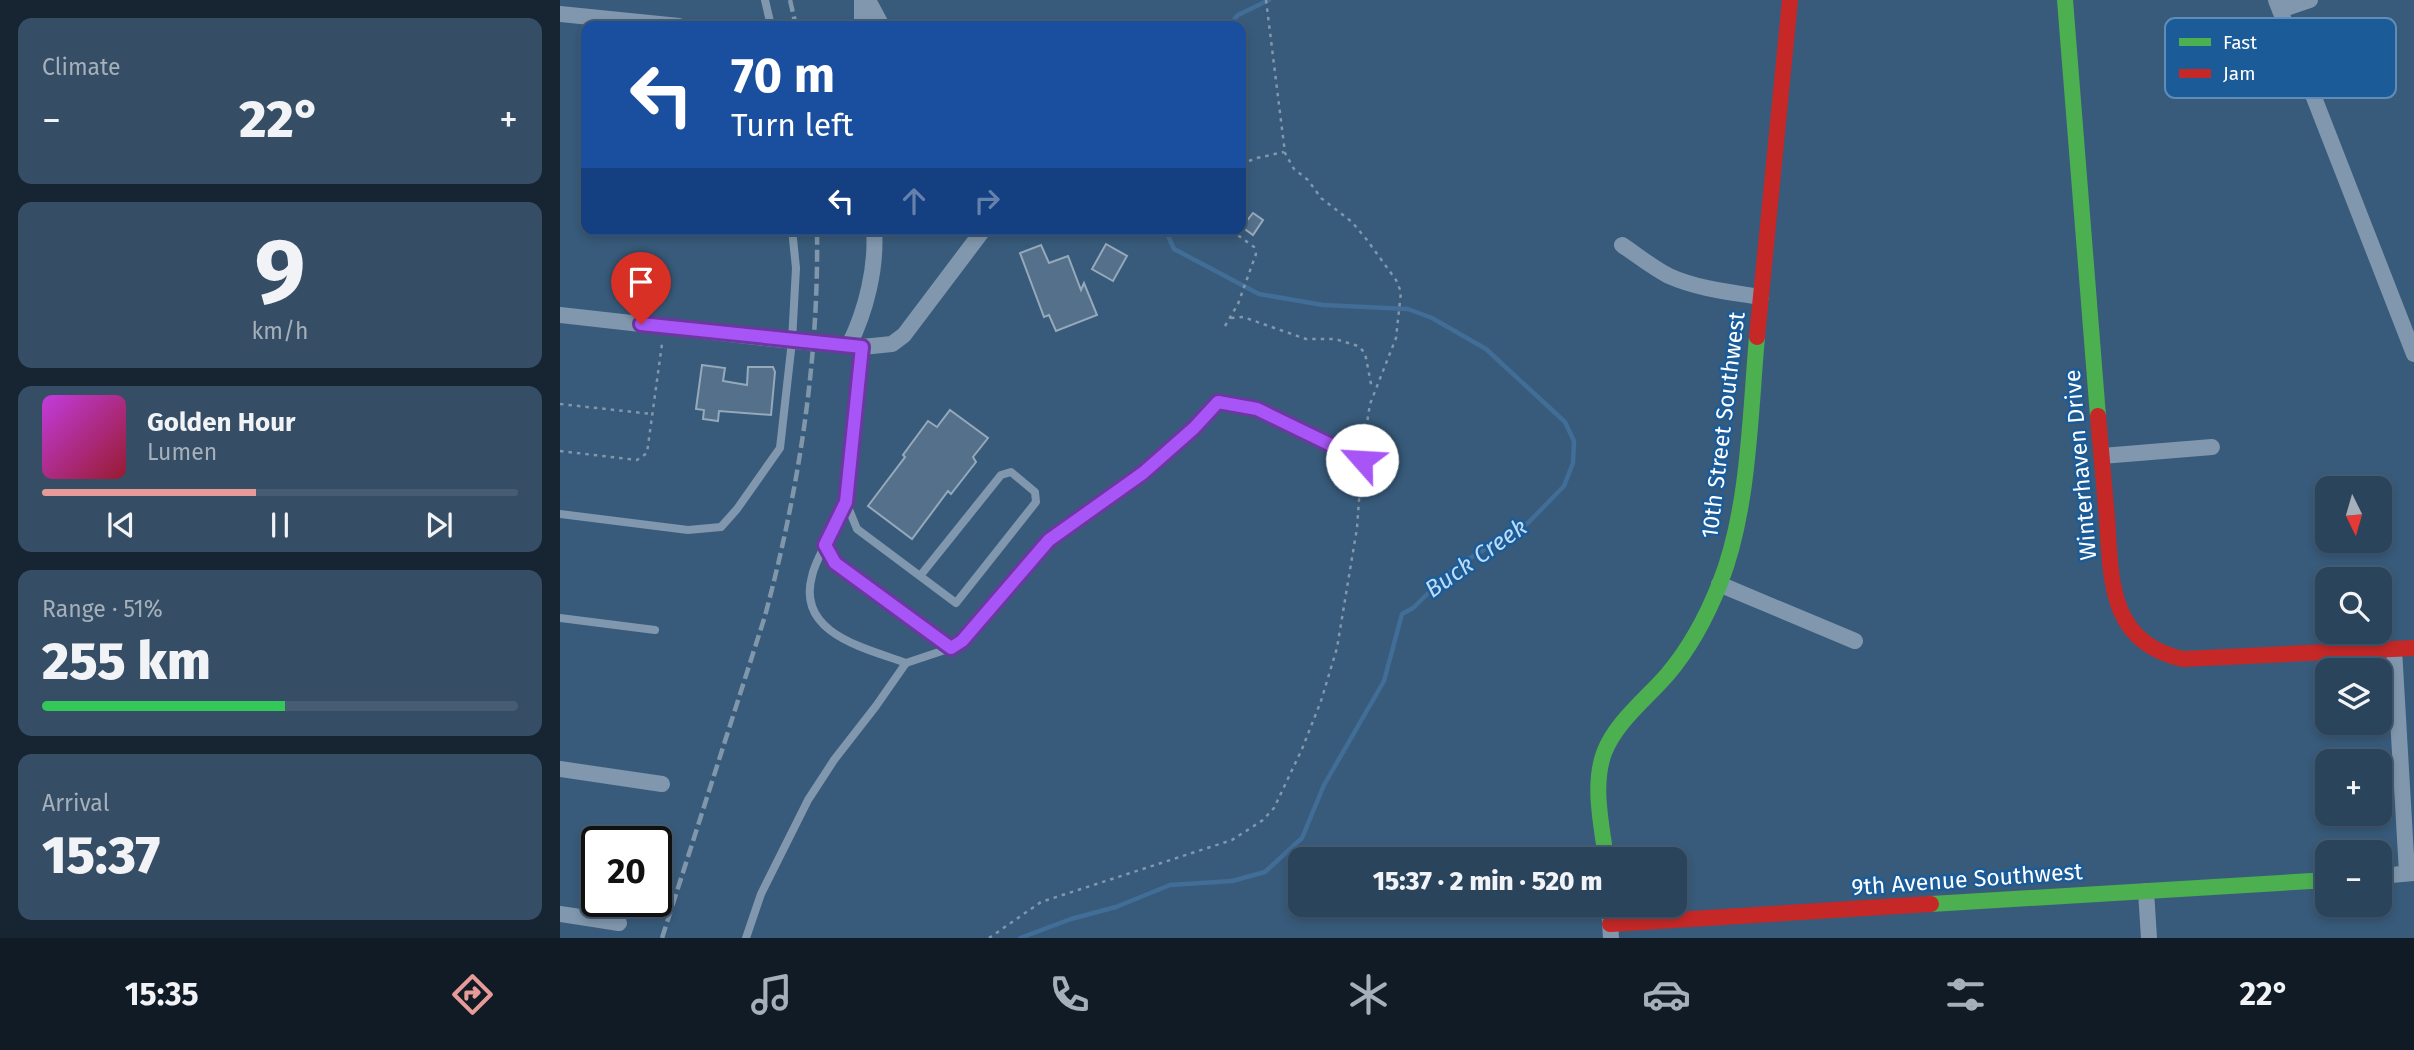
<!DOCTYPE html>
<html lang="en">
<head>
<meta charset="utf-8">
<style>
	body { margin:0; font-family:"Fira Sans",sans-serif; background:#364e65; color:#f1f3f6; height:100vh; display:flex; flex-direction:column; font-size:26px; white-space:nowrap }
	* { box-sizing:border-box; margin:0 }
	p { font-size:23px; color:#a5b0bb }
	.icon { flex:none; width:38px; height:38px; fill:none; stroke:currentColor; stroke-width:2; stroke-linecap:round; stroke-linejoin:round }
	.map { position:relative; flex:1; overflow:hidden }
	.details { display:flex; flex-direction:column; gap:18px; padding:18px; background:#172533; width:560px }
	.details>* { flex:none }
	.banner { position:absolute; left:21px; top:21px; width:665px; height:214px; border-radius:14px; box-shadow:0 4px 10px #0003,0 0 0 2px #465c72; background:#1a4fa0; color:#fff; overflow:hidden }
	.needle { width:46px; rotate:175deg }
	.controls { position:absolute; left:1755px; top:476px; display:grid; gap:14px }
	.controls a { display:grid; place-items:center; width:77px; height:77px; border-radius:14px; background:#2a445c; box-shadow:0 4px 10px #0003,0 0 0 2px #465c72; font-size:35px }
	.speed { position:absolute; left:21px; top:826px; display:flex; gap:14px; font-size:35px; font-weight:700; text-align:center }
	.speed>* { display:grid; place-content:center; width:91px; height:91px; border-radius:50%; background:#2a445c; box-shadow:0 4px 10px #0003,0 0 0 2px #465c72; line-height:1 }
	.speed .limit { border:4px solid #111; border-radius:10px; background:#fff; color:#111 }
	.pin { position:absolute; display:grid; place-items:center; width:60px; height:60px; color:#fff; margin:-72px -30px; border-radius:50% 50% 50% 0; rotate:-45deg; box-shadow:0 0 7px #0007 }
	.pin .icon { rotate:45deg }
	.me { position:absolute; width:77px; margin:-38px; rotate:296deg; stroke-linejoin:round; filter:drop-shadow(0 0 5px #0008) }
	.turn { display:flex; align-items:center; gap:24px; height:147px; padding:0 35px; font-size:32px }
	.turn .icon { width:91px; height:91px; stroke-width:2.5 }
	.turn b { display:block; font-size:49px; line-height:60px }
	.lanes { display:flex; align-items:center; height:66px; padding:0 35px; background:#0003; justify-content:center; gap:35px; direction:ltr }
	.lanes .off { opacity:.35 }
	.big { font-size:52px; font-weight:800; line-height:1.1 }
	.details .card { flex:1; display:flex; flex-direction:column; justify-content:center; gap:10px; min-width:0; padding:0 24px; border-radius:14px; background:#364e65 }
	.details .dial { align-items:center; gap:0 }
	.dial b { font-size:91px; line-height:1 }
	.song { display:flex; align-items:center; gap:21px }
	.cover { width:84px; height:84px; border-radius:10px; background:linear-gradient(135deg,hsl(290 70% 55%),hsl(350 70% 35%)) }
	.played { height:7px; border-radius:4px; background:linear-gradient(90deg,#e69b98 45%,#465c72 45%) }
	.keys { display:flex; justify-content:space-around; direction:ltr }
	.heat { display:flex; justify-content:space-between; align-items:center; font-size:38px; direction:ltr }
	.charge { height:10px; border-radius:5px; background:linear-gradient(90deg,#34c759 51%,#465c72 0) }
	.trip { position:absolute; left:728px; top:847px; width:399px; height:70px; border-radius:14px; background:#2a445c; box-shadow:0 4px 10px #0003,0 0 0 2px #465c72; font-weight:800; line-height:70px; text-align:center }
	.dock { display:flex; height:112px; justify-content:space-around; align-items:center; background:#111b25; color:#a5b0bb }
	.dock .icon { width:49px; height:49px }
	.dock .active { color:#e69b98 }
	.dock b { font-size:32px; color:#f1f3f6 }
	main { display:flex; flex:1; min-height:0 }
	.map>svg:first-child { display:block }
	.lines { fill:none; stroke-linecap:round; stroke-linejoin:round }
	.stream { stroke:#416d96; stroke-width:4.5 }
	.building { fill:#55708a; stroke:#96a9bb; stroke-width:2 }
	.path { stroke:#8197ad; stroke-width:2.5; stroke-dasharray:3.5 5; stroke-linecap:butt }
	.lane { stroke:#8197ad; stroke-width:8 }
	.street { stroke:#8197ad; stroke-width:16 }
	.fast { stroke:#4caf50; stroke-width:16 }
	.jam { stroke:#c62828; stroke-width:16 }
	.rail { stroke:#8097ab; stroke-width:4.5; stroke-dasharray:12 5; stroke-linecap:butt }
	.route-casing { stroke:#6d37a1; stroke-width:18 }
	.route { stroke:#a855f7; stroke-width:12 }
	.labels { text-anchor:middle; stroke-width:5; stroke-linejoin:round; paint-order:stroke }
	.street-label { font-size:23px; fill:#fff; stroke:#1b5c98 }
	.water-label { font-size:24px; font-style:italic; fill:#bcdcf7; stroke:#1b5c98 }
	.key { fill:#1b5c98; stroke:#5f8db7; stroke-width:2 }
	.key-label { font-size:19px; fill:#fff }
</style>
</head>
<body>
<main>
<section class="details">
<div class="card"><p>Climate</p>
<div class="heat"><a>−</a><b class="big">22°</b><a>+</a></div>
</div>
<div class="card dial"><b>9</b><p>km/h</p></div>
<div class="card">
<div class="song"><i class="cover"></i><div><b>Golden Hour</b><p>Lumen</p></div></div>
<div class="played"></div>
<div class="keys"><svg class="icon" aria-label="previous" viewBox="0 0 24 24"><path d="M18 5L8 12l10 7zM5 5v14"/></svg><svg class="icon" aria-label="pause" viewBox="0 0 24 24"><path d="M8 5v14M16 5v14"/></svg><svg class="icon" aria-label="next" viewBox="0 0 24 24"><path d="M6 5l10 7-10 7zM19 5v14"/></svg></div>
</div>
<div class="card"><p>Range · 51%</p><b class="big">255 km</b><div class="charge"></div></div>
<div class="card"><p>Arrival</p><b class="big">15:37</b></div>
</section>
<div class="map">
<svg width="1854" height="938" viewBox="0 0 1854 938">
	<rect width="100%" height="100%" fill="#385b7b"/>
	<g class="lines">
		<g class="stream">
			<path d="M668,26L678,15L709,0"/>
			<path d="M460,938L511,919L556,907L610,885L672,881L705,872L742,838L764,785L824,681L842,614L853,608L894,568L968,523L1004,486L1013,463L1014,441L1005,422L926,349L872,318L848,309L763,305L699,294L614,249L605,229"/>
		</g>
	</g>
	<g class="building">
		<path d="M693,213L703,220L693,235L682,227Z"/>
		<path d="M546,244L567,256L553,281L532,269Z"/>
		<path d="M481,245L489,263L508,256L521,290L524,283L537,315L496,331L489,315L484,317L460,253Z"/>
		<path d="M142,365L165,368L163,381L187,385L188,367H213L215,372L211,415L159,411L158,421L143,419L144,410L136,409Z"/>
		<path d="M390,410L428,438L413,457L416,462L391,494L388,491L352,539L308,506L345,457L343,455L368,421L377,427Z"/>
	</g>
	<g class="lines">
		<g class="path">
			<path d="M706,0L725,153L734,169L748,180L761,198L792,222L807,240L836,280L841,292L836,338L810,404L803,448"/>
			<path d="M681,164L697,158L724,152"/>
			<path d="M671,318L683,317L746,339H775L798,346L805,353L812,389"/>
			<path d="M665,326L678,304L696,254L694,247L675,233L674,229"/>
			<path d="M0,404L92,414"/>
			<path d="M0,451L77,460L87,453L102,344"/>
			<path d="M429,938L481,902L672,840L703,820L714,808L742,749L761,701L777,648L797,528L801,472"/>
		</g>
		<g class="lane">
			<path d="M205,0L211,26"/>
			<path d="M302,347L286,502L297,529L396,603L476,502L475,492L451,472L441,475L360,576"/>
			<path d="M286,502L265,545L275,563L391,648L402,641L489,540L583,473L634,428L658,402L697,409L802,460"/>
			<path d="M0,514L128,530L161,527L177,509L220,448L232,341L236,268L232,229"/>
			<path d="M265,545C260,555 254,566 252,576C236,634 306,648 346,663"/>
			<path d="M0,618L95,630"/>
			<path d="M186,938L201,894L248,800L274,760L316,706L346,663L391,648"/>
		</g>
		<g class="street">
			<path d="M308,0L322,26"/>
			<path d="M1716,0L1854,354"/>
			<path d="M1720,10L1750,0"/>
			<path d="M0,14L119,26"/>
			<path d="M302,26V0"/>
			<path d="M1062,245C1077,255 1093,268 1109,276C1138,289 1170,292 1201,297"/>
			<path d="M0,315L223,340L302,347L332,344L344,335L424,229"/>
			<path d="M289,345C306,311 317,267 314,229"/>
			<path d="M1542,456L1652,447"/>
			<path d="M1159,584L1295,641"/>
			<path d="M1834,649L1847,873"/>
			<path d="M0,769L102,784"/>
			<path d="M1820,876L1854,873"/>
			<path d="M1586,891L1589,938"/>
			<path d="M1049,905L1051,938"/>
			<path d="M0,914L59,923"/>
		</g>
		<g class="fast">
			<path d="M1505,0L1538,416"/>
			<path d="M1046,859C1042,826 1032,786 1044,753C1055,723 1086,699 1107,675C1130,648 1147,616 1160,583C1189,510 1190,415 1197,337"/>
			<path d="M1371,904L1768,880"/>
		</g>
		<g class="jam">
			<path d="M1197,337L1230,0"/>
			<path d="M1538,416C1541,450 1544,484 1547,518C1551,580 1549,643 1623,659L1854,648"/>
			<path d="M1050,924L1371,904"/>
		</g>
		<g class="rail">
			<path d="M230,0L236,26"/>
			<path d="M102,938L205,616C239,489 259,360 257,229"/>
		</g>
	</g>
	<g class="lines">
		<g class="route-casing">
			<path id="route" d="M81,324L302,347L286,502L265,545L275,563L391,648L402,641L489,540L583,473L634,428L658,402L697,409L802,460"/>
		</g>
		<use href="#route" class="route"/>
	</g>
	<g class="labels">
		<g class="street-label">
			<text transform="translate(1163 425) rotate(-83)" y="8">10th Street Southwest</text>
			<text transform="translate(1520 465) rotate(-95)" y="8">Winterhaven Drive</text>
			<text transform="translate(1407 879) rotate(-4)" y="8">9th Avenue Southwest</text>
		</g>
		<g class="water-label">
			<text transform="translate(916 558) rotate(-35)" y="8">Buck Creek</text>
		</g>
	</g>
	<rect x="1605" y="18" width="231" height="80" rx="10" class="key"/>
	<rect x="1619" y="38" width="32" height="8" fill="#4caf50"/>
	<rect x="1619" y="69" width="32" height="9" fill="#c62828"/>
	<g class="key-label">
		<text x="1663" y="49">Fast</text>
		<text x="1663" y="80">Jam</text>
	</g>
</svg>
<div class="controls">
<a><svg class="needle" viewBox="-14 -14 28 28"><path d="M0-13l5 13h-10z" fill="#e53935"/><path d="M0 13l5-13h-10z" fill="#a5b0bb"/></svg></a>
<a><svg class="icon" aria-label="search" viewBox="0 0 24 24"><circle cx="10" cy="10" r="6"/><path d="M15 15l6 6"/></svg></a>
<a><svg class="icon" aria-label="layers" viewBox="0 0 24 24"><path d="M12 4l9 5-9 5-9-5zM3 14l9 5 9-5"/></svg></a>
<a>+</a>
<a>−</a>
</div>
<div class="speed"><div class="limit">20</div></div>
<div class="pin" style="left:81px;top:324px;background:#d93025"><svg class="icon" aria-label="arrive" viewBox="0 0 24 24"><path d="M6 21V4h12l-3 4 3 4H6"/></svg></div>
<svg class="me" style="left:802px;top:460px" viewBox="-20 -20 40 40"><circle r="19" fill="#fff"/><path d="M0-13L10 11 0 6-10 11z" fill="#a855f7"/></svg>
<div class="trip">15:37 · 2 min · 520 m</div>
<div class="banner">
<div class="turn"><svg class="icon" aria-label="left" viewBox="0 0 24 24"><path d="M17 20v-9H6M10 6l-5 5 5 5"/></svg><div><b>70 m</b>Turn left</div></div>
<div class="lanes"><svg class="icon" aria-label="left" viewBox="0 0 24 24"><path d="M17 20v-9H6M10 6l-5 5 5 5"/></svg><svg class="icon off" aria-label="ahead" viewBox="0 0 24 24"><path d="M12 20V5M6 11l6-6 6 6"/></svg><svg class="icon off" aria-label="right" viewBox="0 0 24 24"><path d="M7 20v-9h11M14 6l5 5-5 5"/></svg></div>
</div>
</div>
</main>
<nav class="dock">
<b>15:35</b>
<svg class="icon active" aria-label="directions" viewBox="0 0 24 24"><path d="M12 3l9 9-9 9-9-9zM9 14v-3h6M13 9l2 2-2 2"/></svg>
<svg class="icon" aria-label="music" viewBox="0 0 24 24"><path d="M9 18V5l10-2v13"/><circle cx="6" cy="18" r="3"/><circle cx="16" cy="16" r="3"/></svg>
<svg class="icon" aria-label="phone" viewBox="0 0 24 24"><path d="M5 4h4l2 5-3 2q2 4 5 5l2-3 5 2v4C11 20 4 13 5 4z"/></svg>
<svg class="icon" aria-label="climate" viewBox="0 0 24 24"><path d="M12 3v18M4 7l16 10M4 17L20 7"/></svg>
<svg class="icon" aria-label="car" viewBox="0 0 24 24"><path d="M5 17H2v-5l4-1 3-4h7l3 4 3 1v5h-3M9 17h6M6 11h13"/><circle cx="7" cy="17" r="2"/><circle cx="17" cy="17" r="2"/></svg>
<svg class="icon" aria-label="filters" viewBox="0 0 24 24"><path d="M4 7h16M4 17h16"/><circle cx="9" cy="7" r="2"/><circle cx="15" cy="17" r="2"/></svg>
<b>22°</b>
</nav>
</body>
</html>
